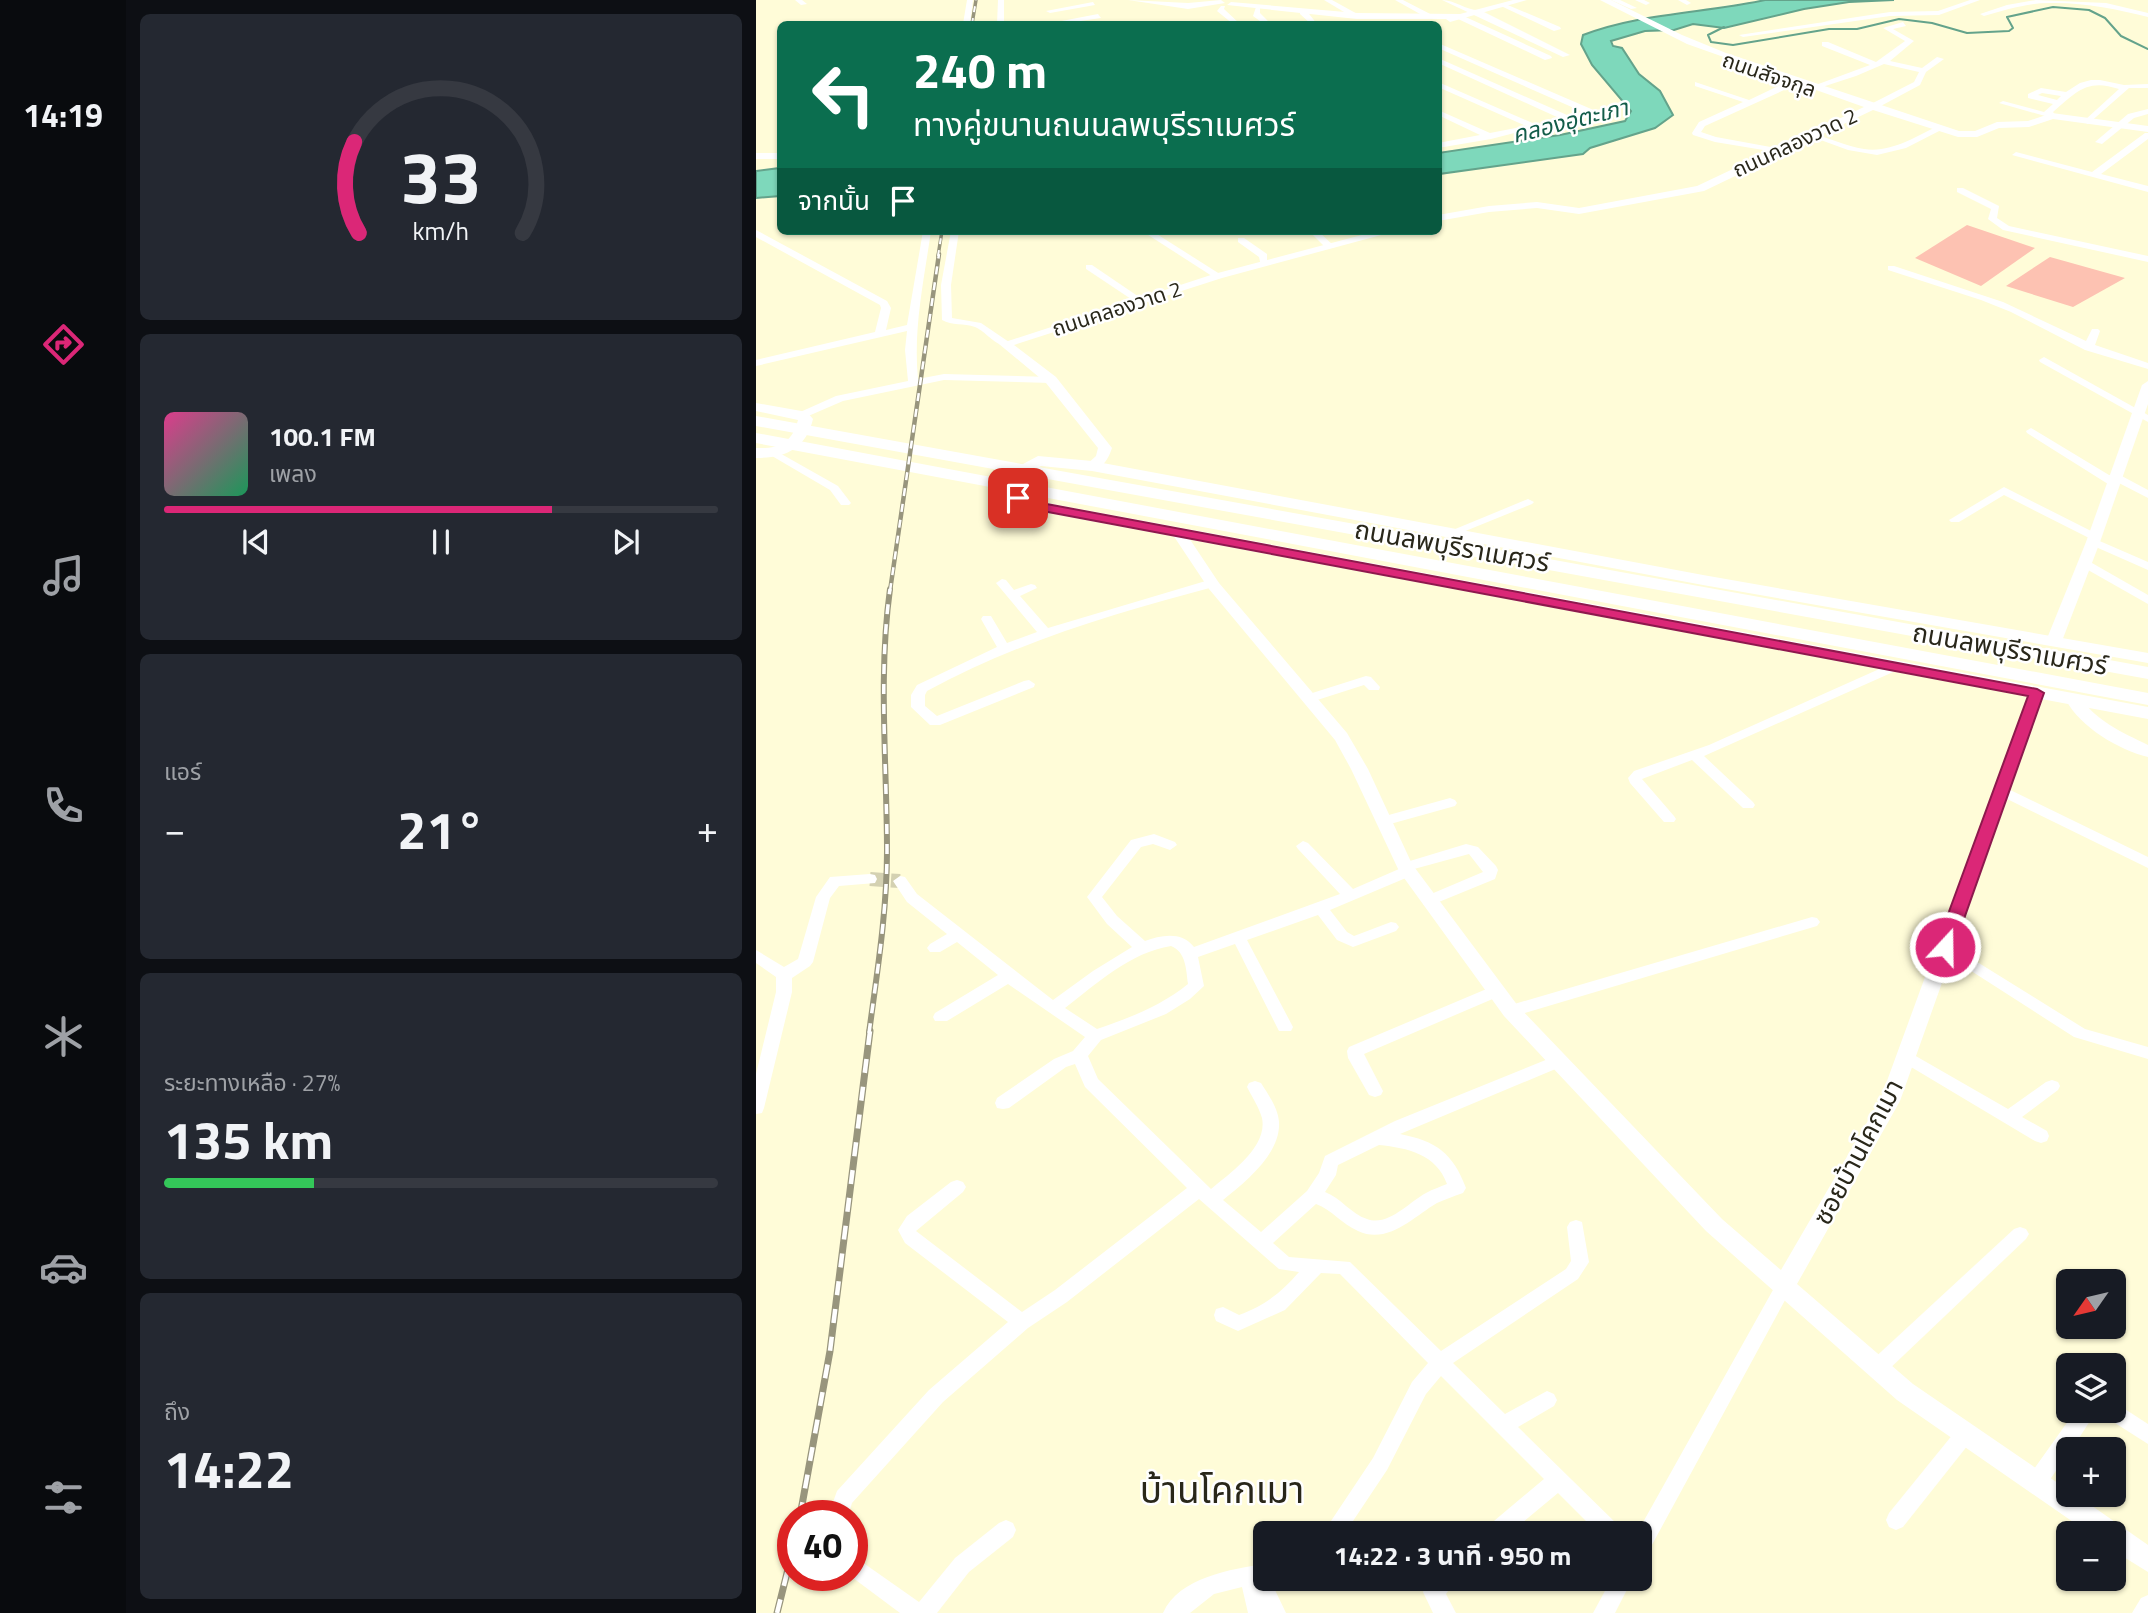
<!DOCTYPE html>
<html lang="th">
<head>
<meta charset="utf-8">
<style>
	body { margin:0; font-family:"Titillium Web","Noto Sans Thai",sans-serif; background:#242831; color:#f1f3f6; height:100vh; display:flex; flex-direction:column; font-size:26px; white-space:nowrap }
	* { box-sizing:border-box; margin:0 }
	p { font-size:23px; color:#9ea1a6 }
	.icon { flex:none; width:38px; height:38px; fill:none; stroke:currentColor; stroke-width:2; stroke-linecap:round; stroke-linejoin:round }
	.map { position:relative; flex:1; overflow:hidden }
	.drawer { display:flex; flex-direction:column; gap:14px; padding:14px; background:#0d0f14; width:630px }
	.drawer>* { flex:none }
	.top-card { position:absolute; left:21px; top:21px; width:665px; height:214px; border-radius:10px; box-shadow:0 2px 5px #0004; background:#0b6e4f; color:#fff; overflow:hidden }
	.needle { width:46px; rotate:236deg }
	.controls { position:absolute; left:1300px; top:1269px; display:grid; gap:14px }
	.controls a { display:grid; place-items:center; width:70px; height:70px; border-radius:10px; background:#171b24; box-shadow:0 2px 5px #0004; font-size:35px }
	.speed { position:absolute; left:21px; top:1500px; display:flex; gap:14px; font-size:35px; font-weight:700; text-align:center }
	.speed>* { display:grid; place-content:center; width:91px; height:91px; border-radius:50%; background:#171b24; box-shadow:0 2px 5px #0004; line-height:1 }
	.speed .limit { border:10px solid #d22; background:#fff; color:#111 }
	.pin { position:absolute; display:grid; place-items:center; width:60px; height:60px; color:#fff; margin:-30px; border-radius:14px; box-shadow:0 4px 10px #0006 }
	.me { position:absolute; width:77px; margin:-38px; rotate:21deg; stroke-linejoin:round; filter:drop-shadow(0 0 5px #0008) }
	.turn { display:flex; align-items:center; gap:24px; height:147px; padding:0 21px; font-size:32px }
	.turn .icon { width:91px; height:91px; stroke-width:2.5 }
	.turn b { display:block; font-size:49px; line-height:60px }
	.then { display:flex; align-items:center; height:66px; padding:0 21px; background:#0003; gap:14px; font-size:26px }
	.big { font-size:52px; font-weight:700; line-height:1.1 }
	.drawer .tile { flex:1; display:flex; flex-direction:column; justify-content:center; gap:10px; min-width:0; padding:0 24px; border-radius:10px; background:#242831 }
	.drawer .dial { align-items:center; gap:0 }
	.dial svg { height:182px; overflow:visible; fill:none; stroke:#363941; stroke-width:7; stroke-linecap:round; text-anchor:middle }
	.dial text { fill:#f1f3f6; stroke:none }
	.song { display:flex; align-items:center; gap:21px }
	.cover { width:84px; height:84px; border-radius:10px; background:linear-gradient(135deg,hsl(330 70% 55%),hsl(150 70% 35%)) }
	.played { height:7px; border-radius:4px; background:linear-gradient(90deg,#db2777 70%,#363941 70%) }
	.keys { display:flex; justify-content:space-around; direction:ltr }
	.heat { display:flex; justify-content:space-between; align-items:center; font-size:38px; direction:ltr }
	.charge { height:10px; border-radius:5px; background:linear-gradient(90deg,#34c759 27%,#363941 0) }
	.trip { position:absolute; left:497px; top:1521px; width:399px; height:70px; border-radius:10px; background:#171b24; box-shadow:0 2px 5px #0004; font-weight:700; line-height:70px; text-align:center }
	main { display:flex; flex:1; min-height:0 }
	.menu { display:flex; flex-direction:column; width:126px; justify-content:space-around; align-items:center; background:#090b0e; color:#9ea1a6 }
	.menu .icon { width:49px; height:49px }
	.menu .selected { color:#db2777 }
	.menu b { font-size:32px; color:#f1f3f6 }
	.map>svg:first-child { display:block }
	.green { fill:#fdc2b2 }
	.water { fill:#7ed8bb; stroke:#64a38b; stroke-width:2 }
	.lines { fill:none; stroke-linecap:round; stroke-linejoin:round }
	.stream { stroke:#64a38b; stroke-width:2 }
	.minor-tunnel { stroke:#d4d1b2; stroke-width:14; stroke-dasharray:14 7; stroke-linecap:butt }
	.minor { fill:#fff; fill-rule:evenodd }
	.tertiary { fill:#fff; fill-rule:evenodd }
	.secondary { fill:#fff; fill-rule:evenodd }
	.primary { fill:#fff; fill-rule:evenodd }
	.rail-far3-casing { stroke:#98957d; stroke-width:3.5 }
	.rail-far2-casing { stroke:#98957d; stroke-width:4.5 }
	.rail-far1-casing { stroke:#98957d; stroke-width:6 }
	.rail-casing { stroke:#98957d; stroke-width:7 }
	.rail-far3 { stroke:#fff; stroke-width:2; stroke-dasharray:6; stroke-linecap:butt }
	.rail-far2 { stroke:#fff; stroke-width:2.5; stroke-dasharray:8; stroke-linecap:butt }
	.rail-far1 { stroke:#fff; stroke-width:3.5; stroke-dasharray:10; stroke-linecap:butt }
	.rail { stroke:#fff; stroke-width:4.5; stroke-dasharray:14; stroke-linecap:butt }
	.route { fill:#db2777; stroke:#8e194d; stroke-width:2 }
	.labels { text-anchor:middle; stroke-width:5; stroke-linejoin:round; paint-order:stroke }
	.far-street-label { font-size:21px; fill:#29271a; stroke:#fff }
	.far-water-label { font-size:23px; font-style:italic; fill:#135c49; stroke:#fff }
	.street-label { font-size:26px; fill:#29271a; stroke:#fff }
	.near-quarter-label { font-size:37px; fill:#29271a; stroke:#fff }
</style>
</head>
<body>
<main>
<nav class="menu">
<b>14:19</b>
<svg class="icon selected" aria-label="directions" viewBox="0 0 24 24"><path d="M12 3l9 9-9 9-9-9zM9 14v-3h6M13 9l2 2-2 2"/></svg>
<svg class="icon" aria-label="music" viewBox="0 0 24 24"><path d="M9 18V5l10-2v13"/><circle cx="6" cy="18" r="3"/><circle cx="16" cy="16" r="3"/></svg>
<svg class="icon" aria-label="phone" viewBox="0 0 24 24"><path d="M5 4h4l2 5-3 2q2 4 5 5l2-3 5 2v4C11 20 4 13 5 4z"/></svg>
<svg class="icon" aria-label="climate" viewBox="0 0 24 24"><path d="M12 3v18M4 7l16 10M4 17L20 7"/></svg>
<svg class="icon" aria-label="car" viewBox="0 0 24 24"><path d="M5 17H2v-5l4-1 3-4h7l3 4 3 1v5h-3M9 17h6M6 11h13"/><circle cx="7" cy="17" r="2"/><circle cx="17" cy="17" r="2"/></svg>
<svg class="icon" aria-label="filters" viewBox="0 0 24 24"><path d="M4 7h16M4 17h16"/><circle cx="9" cy="7" r="2"/><circle cx="15" cy="17" r="2"/></svg>
</nav>
<section class="drawer">
<div class="tile dial"><svg viewBox="0 0 100 80">
<path d="M14 69A42 42 0 1 1 86 69"/>
<path d="M14 69A42 42 0 0 1 12 29" stroke="#db2777"/>
<text x="50" y="56" font-size="32" font-weight="700">33</text>
<text x="50" y="72" font-size="11">km/h</text>
</svg></div>
<div class="tile">
<div class="song"><i class="cover"></i><div><b>100.1 FM</b><p>เพลง</p></div></div>
<div class="played"></div>
<div class="keys"><svg class="icon" aria-label="previous" viewBox="0 0 24 24"><path d="M18 5L8 12l10 7zM5 5v14"/></svg><svg class="icon" aria-label="pause" viewBox="0 0 24 24"><path d="M8 5v14M16 5v14"/></svg><svg class="icon" aria-label="next" viewBox="0 0 24 24"><path d="M6 5l10 7-10 7zM19 5v14"/></svg></div>
</div>
<div class="tile"><p>แอร์</p>
<div class="heat"><a>−</a><b class="big">21°</b><a>+</a></div>
</div>
<div class="tile"><p>ระยะทางเหลือ · 27%</p><b class="big">135 km</b><div class="charge"></div></div>
<div class="tile"><p>ถึง</p><b class="big">14:22</b></div>
</section>
<div class="map">
<svg width="1392" height="1613" viewBox="0 0 1392 1613">
	<rect width="100%" height="100%" fill="#fffcd8"/>
	<g class="green">
		<path d="M1211,225L1279,248L1225,286L1159,258Z"/>
		<path d="M1294,257L1369,278L1317,307L1250,286Z"/>
	</g>
	<g class="water">
		<path d="M1009,0H1138L1093,2L1048,9L968,28L937,24L918,30L889,31L855,41L857,46L866,48L883,74L904,91L917,115L899,128L834,148L827,154L683,174L682,153L804,135L869,121L875,111L836,65L825,44L827,35C884,13 949,13 1009,0Z"/>
		<path d="M24,168V196L0,198V171Z"/>
	</g>
	<g class="lines">
		<path class="stream" d="M968,27L952,35L955,42L977,45L1073,29H1101L1143,19L1176,23L1211,33L1253,31L1257,28L1251,17L1297,7L1333,10L1349,18L1365,36L1392,49"/>
		<path class="minor-tunnel" d="M114,879L144,881"/>
		<g class="minor">
			<path d="M39,0H46L51,4L45,5Z"/>
			<path d="M211,0H217L214,24H207Z"/>
			<path d="M242,0H248V24H241Z"/>
			<path d="M568,0H576L605,16L598,18Z"/>
			<path d="M639,0H647L680,17L673,19Z"/>
			<path d="M686,0C699,0 711,11 724,10L814,55L807,57Z"/>
			<path d="M855,0H864L881,8L875,9Z"/>
			<path d="M879,0H888L894,3L890,5Z"/>
			<path d="M922,0H930L935,3L931,5Z"/>
			<path d="M1214,0H1224L1183,15L1134,16L987,37L983,35L1134,12L1182,11Z"/>
			<path d="M1280,0L1350,3L1392,13V17C1360,9 1327,2 1293,3C1271,3 1249,10 1228,16L1224,14L1251,5Z"/>
			<path d="M337,2L339,5L294,13L290,11Z"/>
			<path d="M747,3L804,27L805,29L798,31L745,6Z"/>
			<path d="M465,6H469L468,9L484,24H477L461,11Z"/>
			<path d="M500,7H504V13L515,24H508L497,16Z"/>
			<path d="M544,10H550L561,24H555L544,14Z"/>
			<path d="M342,14L345,18L304,24H290Z"/>
			<path d="M703,14L795,56L796,58L789,60L700,18Z"/>
			<path d="M1147,22L1150,26L1137,29L1158,41L1134,61L1166,68L1181,57L1188,59L1170,72L1164,85L1121,108H1115V104L1158,82L1163,72L1128,64L1100,76L1057,90V86L1114,65L1066,46V42H1072L1120,62L1149,41L1127,28Z"/>
			<path d="M682,43L849,115L850,117L843,119L682,48Z"/>
			<path d="M682,58L820,119L821,121L814,123L682,63Z"/>
			<path d="M1335,80H1344L1368,85L1392,84V88H1373L1332,124L1328,122L1329,120L1363,89C1331,78 1320,92 1297,112L1300,116L1296,118L1243,103L1247,101L1288,112L1297,104L1272,98V94L1285,88L1310,92L1324,83ZM1286,93L1305,96L1301,100L1282,95Z"/>
			<path d="M682,82L781,125L782,127L735,139L682,148V143L724,135L682,115V110L734,133L770,126L682,87Z"/>
			<path d="M939,82L993,100L1031,82H1037V86L949,126L945,132L960,137L1025,149V153L959,142L937,135L936,133L943,122L987,102L939,86Z"/>
			<path d="M1392,109V114L1378,118L1346,144L1339,142L1372,114Z"/>
			<path d="M1182,126L1189,128L1150,148L1121,155L1092,150L1051,135L1055,133C1073,138 1090,146 1108,149C1135,153 1159,137 1182,126Z"/>
			<path d="M1389,133H1392V139L1345,174L1392,186V192L1256,155L1260,152L1336,172Z"/>
			<path d="M1201,188H1207L1243,206L1241,218L1253,226L1392,256V262L1247,230L1232,219L1235,209L1201,192Z"/>
			<path d="M0,230L131,301L135,308L130,330L151,325L167,231H175C168,280 157,329 162,379L188,374L295,377L300,380L295,383L188,380L87,401L50,417H42V413L80,396L152,381L149,350L151,331L0,366V360L119,332L125,308L124,305L0,237Z"/>
			<path d="M195,231H203L195,285L196,318L225,323L253,342V346C239,347 231,332 219,327C208,323 196,326 186,320L185,285Z"/>
			<path d="M386,231H396L467,276L459,278Z"/>
			<path d="M553,231H562L579,247L571,249Z"/>
			<path d="M482,238H488L511,254V266H505L503,257L482,242Z"/>
			<path d="M330,265H336L389,301L381,303L330,269Z"/>
			<path d="M1132,266H1138L1247,302L1330,341L1336,329H1342L1344,331L1339,345L1392,363V369L1329,350L1255,312L1225,300L1132,270Z"/>
			<path d="M1288,357L1392,415V422L1284,362L1283,360Z"/>
			<path d="M1275,428L1353,475L1362,474L1392,490V498L1361,482L1356,485L1352,484L1271,433L1270,431Z"/>
			<path d="M20,451L82,486L95,503L93,505H85L74,490L16,456L15,454Z"/>
			<path d="M1248,487L1341,534L1343,536L1339,539L1392,562V570L1333,544L1331,542L1335,539L1248,495L1203,522H1195L1193,520Z"/>
			<path d="M772,499L778,502L776,504L702,534L698,535L692,532Z"/>
			<path d="M1329,559L1392,595V604L1325,566V560Z"/>
			<path d="M246,579L250,580L258,590L275,584L279,585L281,588L264,596L292,628L453,580L457,579L463,583L461,586C360,613 263,641 171,691L169,695V706L181,716L268,681L273,680L279,684L278,687L184,725H174L155,707V695L161,685L241,647L225,619L227,616H235L251,643L281,632L240,583Z"/>
			<path d="M1139,662L1144,663L1145,666L1144,669L948,756L997,802L999,805L997,808H987L936,760L886,779L918,816L920,819L918,822H908L874,783L872,778L878,771L953,745Z"/>
			<path d="M610,676L615,677L624,687L623,690H613L608,685L555,702L548,698L550,695Z"/>
			<path d="M1246,786L1392,857V868L1241,794L1239,791L1241,788Z"/>
			<path d="M694,798L699,800L701,803L699,806L627,826L620,821L622,818Z"/>
			<path d="M398,834L419,842L421,845L414,850L397,844L385,847L346,897L361,916L389,941C405,935 426,931 438,947L584,894L542,849L540,846L547,841L552,843L597,889L643,869L644,864L710,844L722,847L740,866L742,870L739,879L673,906L668,905L666,901L668,897L727,872L713,854L658,869L657,875L574,910L591,932L598,936L635,922L640,923L643,927L640,931L597,947L581,940L562,915L491,940L537,1027L535,1031H523L479,944L442,957L448,986L434,999L410,1014L345,1040L332,1056L342,1079L455,1189C474,1173 512,1147 506,1118C503,1107 496,1097 491,1087L493,1083L499,1081L505,1083C512,1094 522,1108 523,1122C525,1154 489,1182 467,1200L505,1232L551,1191L563,1173L569,1156L639,1121L797,1057L803,1055L809,1057L811,1061L809,1065L644,1134C680,1141 697,1153 710,1188L707,1193C698,1196 690,1199 681,1203C657,1217 632,1245 602,1231C586,1224 576,1210 560,1204L517,1243L533,1257L594,1262L685,1351L810,1269L815,1261L811,1227L814,1222L820,1220L826,1222L833,1262L822,1279L697,1363L749,1414L791,1391L798,1394L801,1400L798,1406L762,1427L863,1526L866,1533H842L802,1493L754,1533H729L732,1526L788,1479L685,1376L670,1394L631,1470L589,1533H567L617,1458L656,1382L672,1363L584,1274L565,1273L529,1310L482,1331L460,1321L458,1315L460,1309L467,1307L483,1315C509,1305 525,1293 543,1272L523,1269L443,1199L311,1302L272,1328L187,1402L96,1503L92,1516H72L81,1491L173,1390L252,1322L149,1243L142,1230L151,1216L195,1182L201,1180L207,1182L210,1187L207,1192L160,1231L266,1312L299,1290L431,1188L329,1087L319,1064L310,1067L253,1108L247,1109L241,1108L239,1103L241,1098L298,1059L317,1051L329,1037L252,984L191,1021H179L177,1017L179,1013L242,975L201,942L184,952H174L171,948L174,944L191,934L151,902L137,881L144,876L149,877L161,894L297,1000L337,971L376,947L351,924L331,897L375,840ZM415,946C430,952 430,969 432,984C405,1006 373,1018 341,1029L309,1008C340,984 375,952 415,946ZM623,1145C652,1148 680,1154 691,1184C684,1187 677,1189 670,1193C653,1202 632,1227 611,1219C595,1214 585,1198 569,1192L580,1175L582,1165Z"/>
			<path d="M114,874L119,875L121,879L119,883L83,886L74,898L57,962L54,966L36,978V992L8,1108L6,1113L0,1114V1074L20,992V977L0,963V950L28,967L42,959L60,897L74,877Z"/>
			<path d="M1056,917L1061,918L1064,922L1061,926L755,1017L749,1015L747,1011L749,1007L755,1005Z"/>
			<path d="M1189,942L1329,1029L1392,1047V1059L1318,1037L1184,951L1181,947L1184,943Z"/>
			<path d="M740,985L746,987L748,991L746,995L608,1054L627,1091L625,1095L619,1097L613,1095L592,1058L591,1051L593,1047Z"/>
			<path d="M1151,1051L1252,1109L1290,1082L1296,1080L1302,1082L1304,1086L1302,1090L1266,1117L1291,1131L1293,1136L1291,1141L1285,1143L1279,1141L1145,1061L1143,1057L1145,1053Z"/>
			<path d="M1264,1227L1270,1229L1273,1234L1270,1239L1128,1374L1121,1376L1114,1374L1112,1368L1114,1362L1258,1229Z"/>
			<path d="M1028,1278L1034,1281L1037,1286L1034,1291L891,1554L884,1557V1533H881L1022,1281Z"/>
			<path d="M1358,1402L1392,1424V1444L1348,1416L1346,1410H1358Z"/>
			<path d="M1320,1410H1341L1316,1449H1312V1453L1287,1490L1280,1492L1273,1490L1270,1483L1273,1476Z"/>
			<path d="M1209,1425L1216,1428L1219,1434L1216,1440L1147,1527L1140,1530L1133,1527L1130,1520L1133,1513L1202,1428Z"/>
			<path d="M250,1520L257,1523L260,1530L257,1537L213,1572L181,1613H144L93,1575H96V1555L163,1602L199,1558L243,1523Z"/>
			<path d="M509,1564V1578H521L519,1590L530,1613H492L486,1587L458,1594L434,1613H407C423,1577 476,1569 509,1564Z"/>
			<path d="M676,1578H701L690,1594L700,1613H677L667,1592Z"/>
			<path d="M856,1578H877L859,1613H837Z"/>
			<path d="M1392,1595V1613H1376L1385,1598Z"/>
		</g>
		<g class="tertiary">
			<path d="M372,0L432,3L465,0L469,3L432,9Z"/>
			<path d="M757,0H771L694,22L690,19H601L471,5L475,2L601,13L704,14Z"/>
			<path d="M844,0H855L926,35L970,53L1203,131H1219L1241,122L1272,121L1296,113L1392,126V132L1297,119L1273,127L1243,128L1221,137H1202L1117,110L948,191L823,214L781,208L733,212L682,221V215L733,206L781,202L823,208L941,186L1108,107L931,44Z"/>
			<rect x="0" y="153" width="24" height="6"/>
			<path d="M621,231H640L466,278L258,345L300,377L356,448C352,460 345,472 331,469L329,466L340,456L342,448L290,383L243,344L458,274Z"/>
			<path d="M1392,381V404L1344,542L1306,641L1304,644H1292L1290,641L1330,542L1386,385Z"/>
			<path d="M422,528L427,529L463,583L591,733L612,769L656,864L762,1006L966,1219L1025,1270L1124,1100L1273,693L1275,689H1287L1289,693L1144,1101L1041,1284L1157,1384L1312,1490V1494H1319L1392,1545V1572L1358,1551V1533H1333L1141,1400L950,1231L748,1016L643,871L595,769L579,740L453,589L415,532Z"/>
			<path d="M1318,695L1324,696C1339,721 1366,732 1392,745V757C1363,750 1324,727 1310,700Z"/>
		</g>
		<g class="secondary">
			<path d="M0,403L51,412L57,419C50,449 29,458 0,458V448C23,449 36,443 42,420L0,411Z"/>
			<path d="M282,456L336,461L947,575L1392,653V663L947,585L336,471L285,466L266,476L263,489L281,501L1392,707V719L276,510L247,491L254,471Z"/>
		</g>
		<g class="primary">
			<path d="M0,416L1392,667V679L0,426Z"/>
			<path d="M0,433L1392,693V705L0,443Z"/>
		</g>
		<g class="rail-far3-casing">
			<g id="rail-far3">
				<path d="M216,24L220,0"/>
				<path d="M182,256L186,231"/>
			</g>
		</g>
		<g class="rail-far2-casing">
			<path id="rail-far2" d="M134,591L183,254"/>
		</g>
		<g class="rail-far1-casing">
			<path id="rail-far1" d="M113,1033C121,973 131,912 131,851C131,764 122,676 134,589"/>
		</g>
		<g class="rail-casing">
			<g id="rail">
				<path d="M44,1516L74,1351L114,1031"/>
				<path d="M21,1613L37,1549"/>
			</g>
		</g>
		<use href="#rail-far3" class="rail-far3"/>
		<use href="#rail-far2" class="rail-far2"/>
		<use href="#rail-far1" class="rail-far1"/>
		<use href="#rail" class="rail"/>
	</g>
	<path class="route" d="M258,495H267L280,502L1281,689L1288,693L1198,947L1189,953L1180,947L1272,696L276,509L258,501Z"/>
	<g class="labels">
		<g class="far-street-label">
			<text transform="translate(1013 75) rotate(19)" y="7">ถนนสัจจกุล</text>
			<text transform="translate(1039 143) rotate(-25)" y="7">ถนนคลองวาด 2</text>
			<text transform="translate(361 309) rotate(-18)" y="7">ถนนคลองวาด 2</text>
		</g>
		<g class="far-water-label">
			<text transform="translate(814 121) rotate(-14)" y="8">คลองอุ่ตะเภา</text>
		</g>
		<g class="street-label">
			<text transform="translate(696 546) rotate(10)" y="9">ถนนลพบุรีราเมศวร์</text>
			<text transform="translate(1254 649) rotate(10)" y="9">ถนนลพบุรีราเมศวร์</text>
			<text transform="translate(1102 1152) rotate(-62)" y="9">ซอยบ้านโคกเมา</text>
		</g>
		<g class="near-quarter-label">
			<text x="466" y="1503">บ้านโคกเมา</text>
		</g>
	</g>
</svg>
<div class="controls">
<a><svg class="needle" viewBox="-14 -14 28 28"><path d="M0-13l5 13h-10z" fill="#e53935"/><path d="M0 13l5-13h-10z" fill="#9ea1a6"/></svg></a>
<a><svg class="icon" aria-label="layers" viewBox="0 0 24 24"><path d="M12 4l9 5-9 5-9-5zM3 14l9 5 9-5"/></svg></a>
<a>+</a>
<a>−</a>
</div>
<div class="speed"><div class="limit">40</div></div>
<div class="pin" style="left:262px;top:498px;background:#d93025"><svg class="icon" aria-label="arrive" viewBox="0 0 24 24"><path d="M6 21V4h12l-3 4 3 4H6"/></svg></div>
<svg class="me" style="left:1189px;top:947px" viewBox="-20 -20 40 40"><circle r="17" fill="#db2777" stroke="#fff" stroke-width="3"/><path d="M0-11L8 9 0 5-8 9z" fill="#fff"/></svg>
<div class="trip">14:22 · 3 นาที · 950 m</div>
<div class="top-card">
<div class="turn"><svg class="icon" aria-label="left" viewBox="0 0 24 24"><path d="M17 20v-9H6M10 6l-5 5 5 5"/></svg><div><b>240 m</b>ทางคู่ขนานถนนลพบุรีราเมศวร์</div></div>
<div class="then">จากนั้น<svg class="icon" aria-label="arrive" viewBox="0 0 24 24"><path d="M6 21V4h12l-3 4 3 4H6"/></svg></div>
</div>
</div>
</main>
</body>
</html>
